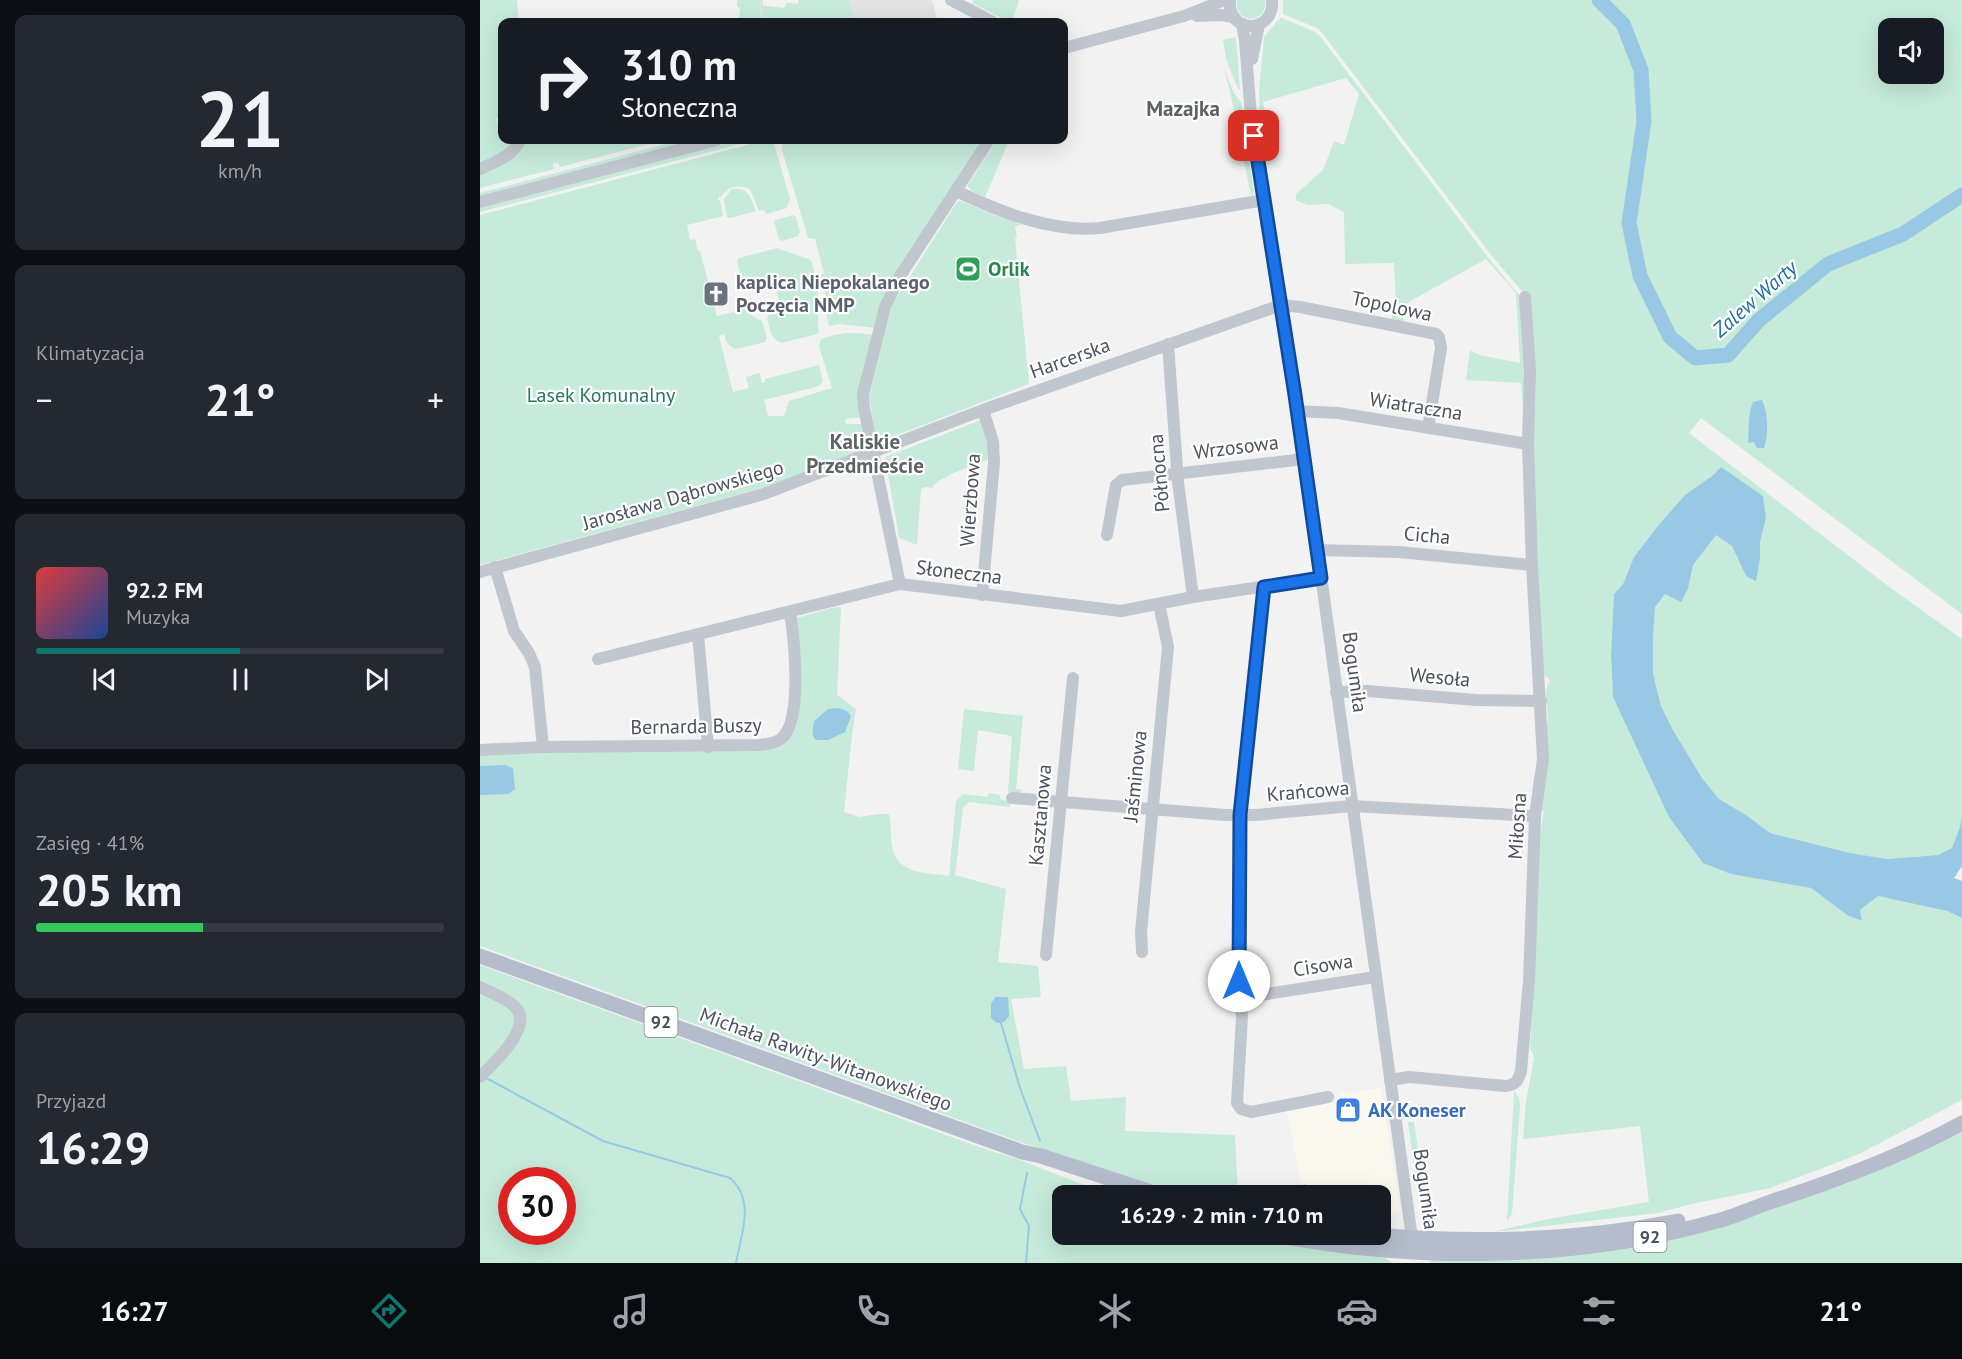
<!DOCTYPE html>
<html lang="pl">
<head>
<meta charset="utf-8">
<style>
	body { margin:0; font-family:"PT Sans",sans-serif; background:#242831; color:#f1f3f6; height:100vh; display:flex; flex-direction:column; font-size:22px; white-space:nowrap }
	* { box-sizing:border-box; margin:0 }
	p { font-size:20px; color:#9ea1a6 }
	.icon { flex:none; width:33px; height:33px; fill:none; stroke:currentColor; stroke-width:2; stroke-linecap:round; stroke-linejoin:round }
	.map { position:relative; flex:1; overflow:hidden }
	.drawer { display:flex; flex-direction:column; gap:15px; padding:15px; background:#0d0f14; width:480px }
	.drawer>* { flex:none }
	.banner { position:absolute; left:18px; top:18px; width:570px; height:126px; border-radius:12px; box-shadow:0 6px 24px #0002; background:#171b24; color:#f1f3f6; overflow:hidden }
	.controls { position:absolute; left:1398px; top:18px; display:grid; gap:12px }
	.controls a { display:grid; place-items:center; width:66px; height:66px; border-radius:12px; background:#171b24; box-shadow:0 6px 24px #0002; font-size:30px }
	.speed { position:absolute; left:18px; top:1167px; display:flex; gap:12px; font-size:30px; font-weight:700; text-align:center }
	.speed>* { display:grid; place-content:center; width:78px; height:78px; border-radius:50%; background:#171b24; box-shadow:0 6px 24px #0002; line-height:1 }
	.speed .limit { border:9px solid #d22; background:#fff; color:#111 }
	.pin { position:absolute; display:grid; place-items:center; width:51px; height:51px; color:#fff; margin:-26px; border-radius:12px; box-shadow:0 3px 9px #0006 }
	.me { position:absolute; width:66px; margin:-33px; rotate:0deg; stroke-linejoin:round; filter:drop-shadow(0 0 4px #0008) }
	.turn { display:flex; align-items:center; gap:21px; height:126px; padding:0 24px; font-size:27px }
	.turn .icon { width:78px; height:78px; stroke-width:2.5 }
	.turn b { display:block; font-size:42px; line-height:51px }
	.big { font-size:45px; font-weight:600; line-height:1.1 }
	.drawer .card { flex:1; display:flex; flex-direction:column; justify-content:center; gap:9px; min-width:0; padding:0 21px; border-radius:12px; background:#242831 }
	.drawer .dial { align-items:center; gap:0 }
	.dial b { font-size:78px; line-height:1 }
	.song { display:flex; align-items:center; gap:18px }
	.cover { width:72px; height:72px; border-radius:9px; background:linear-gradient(135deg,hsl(0 70% 55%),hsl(220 70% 35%)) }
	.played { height:6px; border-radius:3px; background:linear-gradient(90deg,#0f766e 50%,#363941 50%) }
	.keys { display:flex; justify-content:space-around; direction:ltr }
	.heat { display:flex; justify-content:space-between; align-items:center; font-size:33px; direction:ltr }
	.charge { height:9px; border-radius:4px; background:linear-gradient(90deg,#34c759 41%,#363941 0) }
	.trip { position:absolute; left:572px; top:1185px; width:339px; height:60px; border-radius:12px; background:#171b24; box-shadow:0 6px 24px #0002; font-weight:600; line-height:60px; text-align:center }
	.dock { display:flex; height:96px; justify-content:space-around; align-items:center; background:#090b0e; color:#9ea1a6 }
	.dock .icon { width:42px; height:42px }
	.dock .selected { color:#0f766e }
	.dock b { font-size:27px; color:#f1f3f6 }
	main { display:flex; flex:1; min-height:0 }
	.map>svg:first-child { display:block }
	.commercial { fill:#fbf9ee }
	.education { fill:#e4e3e3 }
	.green { fill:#c6ebda; fill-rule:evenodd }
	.water { fill:#98c8e3 }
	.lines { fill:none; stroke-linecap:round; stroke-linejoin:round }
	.stream { stroke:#98c8e3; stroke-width:2 }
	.river { stroke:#98c8e3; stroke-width:15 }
	.minor { stroke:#c1c7ce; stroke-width:12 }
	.major { stroke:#b5bdcd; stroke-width:15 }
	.route-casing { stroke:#114b97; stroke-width:15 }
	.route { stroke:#1a73e8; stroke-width:10 }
	.labels { text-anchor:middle; stroke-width:4.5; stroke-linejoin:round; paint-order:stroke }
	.shield { fill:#fff; stroke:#81868e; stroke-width:1.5 }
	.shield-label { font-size:18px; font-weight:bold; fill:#4b525d }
	.leisure-label { font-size:20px; font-weight:bold; fill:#27864d; stroke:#fff; text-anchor:start }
	.worship-label { font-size:20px; font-weight:bold; fill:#5b616d; stroke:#fff; text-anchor:start }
	.street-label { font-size:20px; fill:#4b525d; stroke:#fff }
	.park-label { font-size:20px; fill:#22785b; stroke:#fff }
	.shop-label { font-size:20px; font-weight:bold; fill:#366cbe; stroke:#fff; text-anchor:start }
	.neighbourhood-label { font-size:21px; font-weight:bold; fill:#5f6166; stroke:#fff }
	.water-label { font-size:21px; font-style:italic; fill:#1d6f9f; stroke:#fff }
</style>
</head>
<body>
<main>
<section class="drawer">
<div class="card dial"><b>21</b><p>km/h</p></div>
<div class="card"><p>Klimatyzacja</p>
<div class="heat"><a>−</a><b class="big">21°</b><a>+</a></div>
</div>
<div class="card">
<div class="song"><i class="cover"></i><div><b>92.2 FM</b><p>Muzyka</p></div></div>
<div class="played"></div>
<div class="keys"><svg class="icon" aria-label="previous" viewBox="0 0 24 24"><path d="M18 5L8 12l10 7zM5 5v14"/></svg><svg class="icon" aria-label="pause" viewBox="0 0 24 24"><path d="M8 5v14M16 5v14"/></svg><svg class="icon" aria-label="next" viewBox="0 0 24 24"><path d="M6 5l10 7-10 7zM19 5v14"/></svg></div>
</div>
<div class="card"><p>Zasięg · 41%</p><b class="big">205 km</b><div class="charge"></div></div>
<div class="card"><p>Przyjazd</p><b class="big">16:29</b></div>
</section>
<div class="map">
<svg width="1482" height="1263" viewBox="0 0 1482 1263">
	<rect width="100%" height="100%" fill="#f3f2f2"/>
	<path class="commercial" d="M901,1088L920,1211L916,1214L900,1219V1196H760L821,1184L807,1110L861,1101L860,1094Z"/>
	<path class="education" d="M257,0H283V6L304,8L307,3L318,4L319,0H452L458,22H259L260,7H257Z"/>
	<g class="green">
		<path d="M0,0H37L39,22H22V120V117L16,119L18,124L22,123V140H184L80,167L78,163L73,164L74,169L0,188Z"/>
		<path d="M257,0H280V22L259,21L260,7H257Z"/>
		<path d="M319,0H369L375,22H283L282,6L304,8L307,3L318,4Z"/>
		<path d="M493,0H539L532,22H529L492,3Z"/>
		<path d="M757,0H785C788,25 753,25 757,0Z"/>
		<path d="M803,0H1482V614L1221,418L1209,433L1408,586L1482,639V815L1480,827L1472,848L1458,855L1407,859L1370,853L1290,833L1266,815L1239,799L1222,778L1193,730L1181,706L1173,673V638L1175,606L1185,593L1200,601L1208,589L1213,565L1236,534L1252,546L1266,576L1280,559V542L1286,518L1241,467L1232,476L1205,495L1177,527L1154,557L1143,584L1134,594L1131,655L1133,697L1152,736L1298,881L1331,888L1367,915L1382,921L1380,910L1398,896L1467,911L1482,918V1100L1377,1155L1290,1188L1212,1204L1178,1213L1013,1232L1068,1219L1169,1202L1160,1126L1043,1139L1046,1101L1054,1059L1052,1051L1050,1049L1056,919L1057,853L1064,811H1050L1054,775L1062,776L1066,774L1068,769L1066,767V728C1073,712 1059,698 1070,681L1062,672L1057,591L1046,296L1012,256L839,29L803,14ZM1408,28H1454V74H1408Z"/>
		<path d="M802,18L835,32L840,36L1010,260L1043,300L1048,377L1042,440L1043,408L1041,383L986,380L990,350L999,355L1040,363L1036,293L1006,259L927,303L922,324L911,320L916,302L914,263L865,264L864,212L848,204L827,205L816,200V194L843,170L854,141L864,145L879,94L866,78L783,102L790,153L784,155L780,120L779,92L784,37L799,19Z"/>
		<path d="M755,37L756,39L760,89H758L746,59L743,40Z"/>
		<path d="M744,69L753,91L762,104L763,123L774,192L771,196L750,91Z"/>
		<path d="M201,140H215L0,196V193Z"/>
		<path d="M259,140L260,144L0,212V208Z"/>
		<path d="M286,140H293L310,199L306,208L287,214L283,210L279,211L270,189C257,184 249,186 241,197H239L238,200L240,201L243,216L207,225L210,240L215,239L218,251H220L237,316L262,310L261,307L263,306L270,311L272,316L282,321L287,338L285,342L255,349C248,346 246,342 244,334L239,336L253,392L269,388L266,377L280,373L282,383L285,382V379L339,365L343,381L339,386L284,400L288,416H304L309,401L352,388L339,346L341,339C363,332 370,332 393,335L382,417L366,419L365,422L367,424H383L384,434L382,435L383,447L381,450L308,480L282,488L0,565V215Z"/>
		<path d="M303,140H504L395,328L359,324L349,326L345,308L349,306L340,275L344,273L335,239L328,238L302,150Z"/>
		<path d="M517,140L528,143L505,197L493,192L487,186Z"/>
		<path d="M252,189C269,187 271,198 276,211L250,218L247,217L244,199Z"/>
		<path d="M480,201L520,217L537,221L541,225L535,226L537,237L535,238L549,384L399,442L397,440L395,436L389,394L412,305L477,202Z"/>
		<path d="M313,215L316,217L320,232L318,236L302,241L299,239L294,222L296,220Z"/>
		<path d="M297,248L331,260C334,272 338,285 338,298C339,310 337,320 339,332L337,334L302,343C290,339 290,328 287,318L291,312V308L300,304L292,275L263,282L257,261L259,258Z"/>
		<path d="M501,420L508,448L507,460C494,465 459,476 452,488L445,487L441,489L437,545L419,538L405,457Z"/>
		<path d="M361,607L357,695L376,709C370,743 368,777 364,812L380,817L398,814H409C412,825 410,835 412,846C417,875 445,872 469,876L476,801L483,794L507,797L509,793L520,795V799L530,802V807L489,802L483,808L475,875L526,889L518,962L558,966L561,997L531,999L544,1069L586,1066L591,1101L646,1097L645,1131L755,1135L758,1195H704L543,1143L0,946V752L280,748L308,735L317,618L351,608Z"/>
		<path d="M484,709L543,716L536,789L542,790L540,794L528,792L532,736L498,730L494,771L478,769Z"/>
		<path d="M0,965L502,1148L537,1159L630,1195L582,1196V1234L770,1235L905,1258L912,1263H0V1078L19,1057L43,1013L0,985ZM32,1180H82V1232H32Z"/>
		<path d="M0,991L34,1009L36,1024L24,1045L0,1077Z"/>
		<path d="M1034,1091L1039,1098L1040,1106L1032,1214L1027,1221Z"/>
		<path d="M928,1122H934L944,1191L937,1190Z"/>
		<path d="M1482,1131V1263H949L954,1258L1288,1209L1368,1183Z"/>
		<path d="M826,1184L827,1195L813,1194L812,1196L760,1195Z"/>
	</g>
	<g class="water">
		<path d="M1282,400C1288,413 1289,434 1284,448H1277L1274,442L1268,443C1269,431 1268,412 1273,402Z"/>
		<path d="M1241,467L1283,496L1286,518L1280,542V559L1276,581L1266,576L1252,546L1236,535L1213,565L1208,589L1201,602L1185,594L1175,607L1173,638V673L1181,706L1193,730L1222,778L1239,799L1266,815L1290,833L1370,853L1407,859L1458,855L1472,848L1480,827L1482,815V866L1474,878L1482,881V918L1467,911L1398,896L1380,910L1382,921L1367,915L1331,888L1251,874L1223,863L1189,817L1133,697L1131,655L1134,594L1143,584L1154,557L1177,527L1205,495L1232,476Z"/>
		<path d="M358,708L367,711L371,716L365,732L348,740H336C331,736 333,728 334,721L348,709Z"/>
		<path d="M25,765L33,768L35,789L29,794L0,795V766Z"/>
		<path d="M515,997H528L529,1016L524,1022L517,1023L511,1018V1004Z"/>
	</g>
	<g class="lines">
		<g class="stream">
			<path d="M521,1023L540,1088L560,1141"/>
			<path d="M8,1079L123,1141L250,1178C276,1201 261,1234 256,1263"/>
			<path d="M546,1263L549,1226L540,1209L547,1173"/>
		</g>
		<path class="river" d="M1119,0L1143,24L1161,70L1164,121L1149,223L1160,276L1190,337L1215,358L1248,355L1279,320L1348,264L1423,234L1482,195"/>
		<g class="minor">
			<path d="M471,0L513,22"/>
			<path d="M750,0C747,35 795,34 792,0"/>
			<path d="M717,16L741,15L754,17"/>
			<path d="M762,24L765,41L771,116L825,459L932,1238"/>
			<path d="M584,48L704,16L745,0"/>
			<path d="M772,59L779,24"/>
			<path d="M0,169C15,162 34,155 40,140"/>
			<path d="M476,191C518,211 572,233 620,228L784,200"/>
			<path d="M0,202L237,140"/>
			<path d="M688,344L698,482L713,597"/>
			<path d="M817,411L858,413L1048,444"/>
			<path d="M627,535L636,485L642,480L825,459"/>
			<path d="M837,550L919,552L1052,565"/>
			<path d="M15,567L34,631L49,653L55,667L63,747"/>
			<path d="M0,572L284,494L393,452L384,408L383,394L405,307L420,276L509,140"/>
			<path d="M420,584L393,452L503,410L801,305L820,307L956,334L959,337L961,348L948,428"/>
			<path d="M784,587L760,815L759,981L762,1017L757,1103L761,1109L771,1112L848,1097"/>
			<path d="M502,595L514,463L513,442L503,410"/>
			<path d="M218,634L228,747"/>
			<path d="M118,659L420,584L641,611L713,597L841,578"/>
			<path d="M856,692L887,691L996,700L1061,701"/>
			<path d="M0,750L63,747L280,745C288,744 296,743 302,738C323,719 314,638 310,612"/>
			<path d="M532,798L746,815H775L871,806L1055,816"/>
			<path d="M662,952L661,932L688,647L679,604"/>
			<path d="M566,955L593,678"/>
			<path d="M0,987C11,993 24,997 33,1005C57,1024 14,1063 0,1077"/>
			<path d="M761,998L895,977"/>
			<path d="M910,1080L929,1077L940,1078L1025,1086C1036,1085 1038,1081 1041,1071L1049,981L1055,816L1063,759L1052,565L1048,444L1050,370L1045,297"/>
		</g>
		<g class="major">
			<path d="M0,956L542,1152L561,1156L683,1196"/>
			<path d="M790,1234C939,1263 1095,1261 1241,1220C1259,1215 1275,1207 1293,1201C1358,1180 1422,1156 1482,1123"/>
			<path d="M885,1234C989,1244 1095,1241 1198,1221"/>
		</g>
	</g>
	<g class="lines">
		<g class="route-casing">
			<path id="route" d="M759,981L760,815L784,587L841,578L815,395L774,136"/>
		</g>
		<use href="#route" class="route"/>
	</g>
	<defs>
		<g id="stadium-square" transform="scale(1.35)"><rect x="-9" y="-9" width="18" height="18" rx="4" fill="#2e9e5b" stroke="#fff"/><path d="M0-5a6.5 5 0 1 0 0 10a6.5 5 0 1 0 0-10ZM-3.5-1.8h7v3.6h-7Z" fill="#fff"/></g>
		<g id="church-square" transform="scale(1.35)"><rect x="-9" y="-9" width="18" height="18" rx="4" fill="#6b7280" stroke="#fff"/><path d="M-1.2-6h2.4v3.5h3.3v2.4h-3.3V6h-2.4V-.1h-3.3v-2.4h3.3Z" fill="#fff"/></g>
		<g id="shop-square" transform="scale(1.35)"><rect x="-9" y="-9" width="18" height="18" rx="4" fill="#3f7fe0" stroke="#fff"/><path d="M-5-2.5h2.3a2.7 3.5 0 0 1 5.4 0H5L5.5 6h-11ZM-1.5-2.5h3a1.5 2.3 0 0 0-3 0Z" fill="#fff"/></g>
	</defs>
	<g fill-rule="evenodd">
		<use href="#stadium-square" x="488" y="269"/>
		<use href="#church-square" x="236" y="294"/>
		<use href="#shop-square" x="868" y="1110"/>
	</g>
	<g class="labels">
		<g class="shield">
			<rect x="164.5" y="1007" width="33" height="30" rx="4.5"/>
			<rect x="1153.5" y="1222" width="33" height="30" rx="4.5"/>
		</g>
		<g class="shield-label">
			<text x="181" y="1028">92</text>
			<text x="1170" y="1243">92</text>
		</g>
		<g class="leisure-label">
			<text x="508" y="276">Orlik</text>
		</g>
		<g class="worship-label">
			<text x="256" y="289">kaplica Niepokalanego<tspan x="256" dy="23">Poczęcia NMP</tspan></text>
		</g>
		<g class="street-label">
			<text transform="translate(912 306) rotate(12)" y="7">Topolowa</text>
			<text transform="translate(590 358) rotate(-20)" y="7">Harcerska</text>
			<text transform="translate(936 406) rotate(9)" y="7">Wiatraczna</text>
			<text transform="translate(756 447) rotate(-7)" y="7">Wrzosowa</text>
			<text transform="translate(679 473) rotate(-95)" y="7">Północna</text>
			<text transform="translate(203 495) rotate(-16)" y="7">Jarosława Dąbrowskiego</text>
			<text transform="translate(490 500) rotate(-86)" y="7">Wierzbowa</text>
			<text transform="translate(947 535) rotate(5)" y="7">Cicha</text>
			<text transform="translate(479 572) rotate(7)" y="7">Słoneczna</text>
			<text transform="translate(875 672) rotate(82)" y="7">Bogumiła</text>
			<text transform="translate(960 677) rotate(5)" y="7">Wesoła</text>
			<text transform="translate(216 726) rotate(-1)" y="7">Bernarda Buszy</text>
			<text transform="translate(655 776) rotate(-84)" y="7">Jaśminowa</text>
			<text transform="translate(828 791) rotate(-5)" y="7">Krańcowa</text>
			<text transform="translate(560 815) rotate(-85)" y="7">Kasztanowa</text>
			<text transform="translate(1037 826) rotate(-86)" y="7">Miłosna</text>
			<text transform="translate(843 965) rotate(-9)" y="7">Cisowa</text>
			<text transform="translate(346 1059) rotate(20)" y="7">Michała Rawity-Witanowskiego</text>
			<text transform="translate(946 1189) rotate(82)" y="7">Bogumiła</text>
		</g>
		<g class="park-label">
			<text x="121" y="402">Lasek Komunalny</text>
		</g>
		<g class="shop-label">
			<text x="888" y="1117">AK Koneser</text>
		</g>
		<g class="neighbourhood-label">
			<text x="703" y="116">Mazajka</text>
			<text x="385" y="449">Kaliskie<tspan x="385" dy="24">Przedmieście</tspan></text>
		</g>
		<g class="water-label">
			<text transform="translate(1275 299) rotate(-41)" y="7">Zalew Warty</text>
		</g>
	</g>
</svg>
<div class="controls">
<a><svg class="icon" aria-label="sound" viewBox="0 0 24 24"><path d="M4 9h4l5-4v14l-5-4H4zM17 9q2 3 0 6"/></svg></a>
</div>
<div class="speed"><div class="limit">30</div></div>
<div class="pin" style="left:774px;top:136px;background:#d93025"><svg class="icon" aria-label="arrive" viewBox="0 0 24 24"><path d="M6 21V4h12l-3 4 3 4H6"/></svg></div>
<svg class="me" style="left:759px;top:981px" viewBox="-20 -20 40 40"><circle r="19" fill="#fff"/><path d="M0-13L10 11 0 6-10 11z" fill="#1a73e8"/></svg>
<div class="trip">16:29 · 2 min · 710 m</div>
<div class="banner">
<div class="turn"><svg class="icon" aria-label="right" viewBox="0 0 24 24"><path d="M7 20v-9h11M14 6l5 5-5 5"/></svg><div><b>310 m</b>Słoneczna</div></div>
</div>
</div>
</main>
<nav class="dock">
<b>16:27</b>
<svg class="icon selected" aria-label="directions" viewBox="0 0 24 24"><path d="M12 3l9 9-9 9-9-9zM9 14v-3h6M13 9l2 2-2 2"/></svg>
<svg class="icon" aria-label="music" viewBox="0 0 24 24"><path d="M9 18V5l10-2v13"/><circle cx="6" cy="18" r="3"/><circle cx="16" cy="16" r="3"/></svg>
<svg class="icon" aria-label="phone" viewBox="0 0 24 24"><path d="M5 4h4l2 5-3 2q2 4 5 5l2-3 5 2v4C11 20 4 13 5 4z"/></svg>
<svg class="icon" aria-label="climate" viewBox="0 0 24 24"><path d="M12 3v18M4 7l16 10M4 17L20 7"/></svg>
<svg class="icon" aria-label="car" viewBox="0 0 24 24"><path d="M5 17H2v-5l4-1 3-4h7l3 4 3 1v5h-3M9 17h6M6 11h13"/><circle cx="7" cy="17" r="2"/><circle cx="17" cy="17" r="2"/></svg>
<svg class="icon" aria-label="filters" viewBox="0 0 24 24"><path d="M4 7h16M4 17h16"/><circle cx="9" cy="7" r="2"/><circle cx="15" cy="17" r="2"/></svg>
<b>21°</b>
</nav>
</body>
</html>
